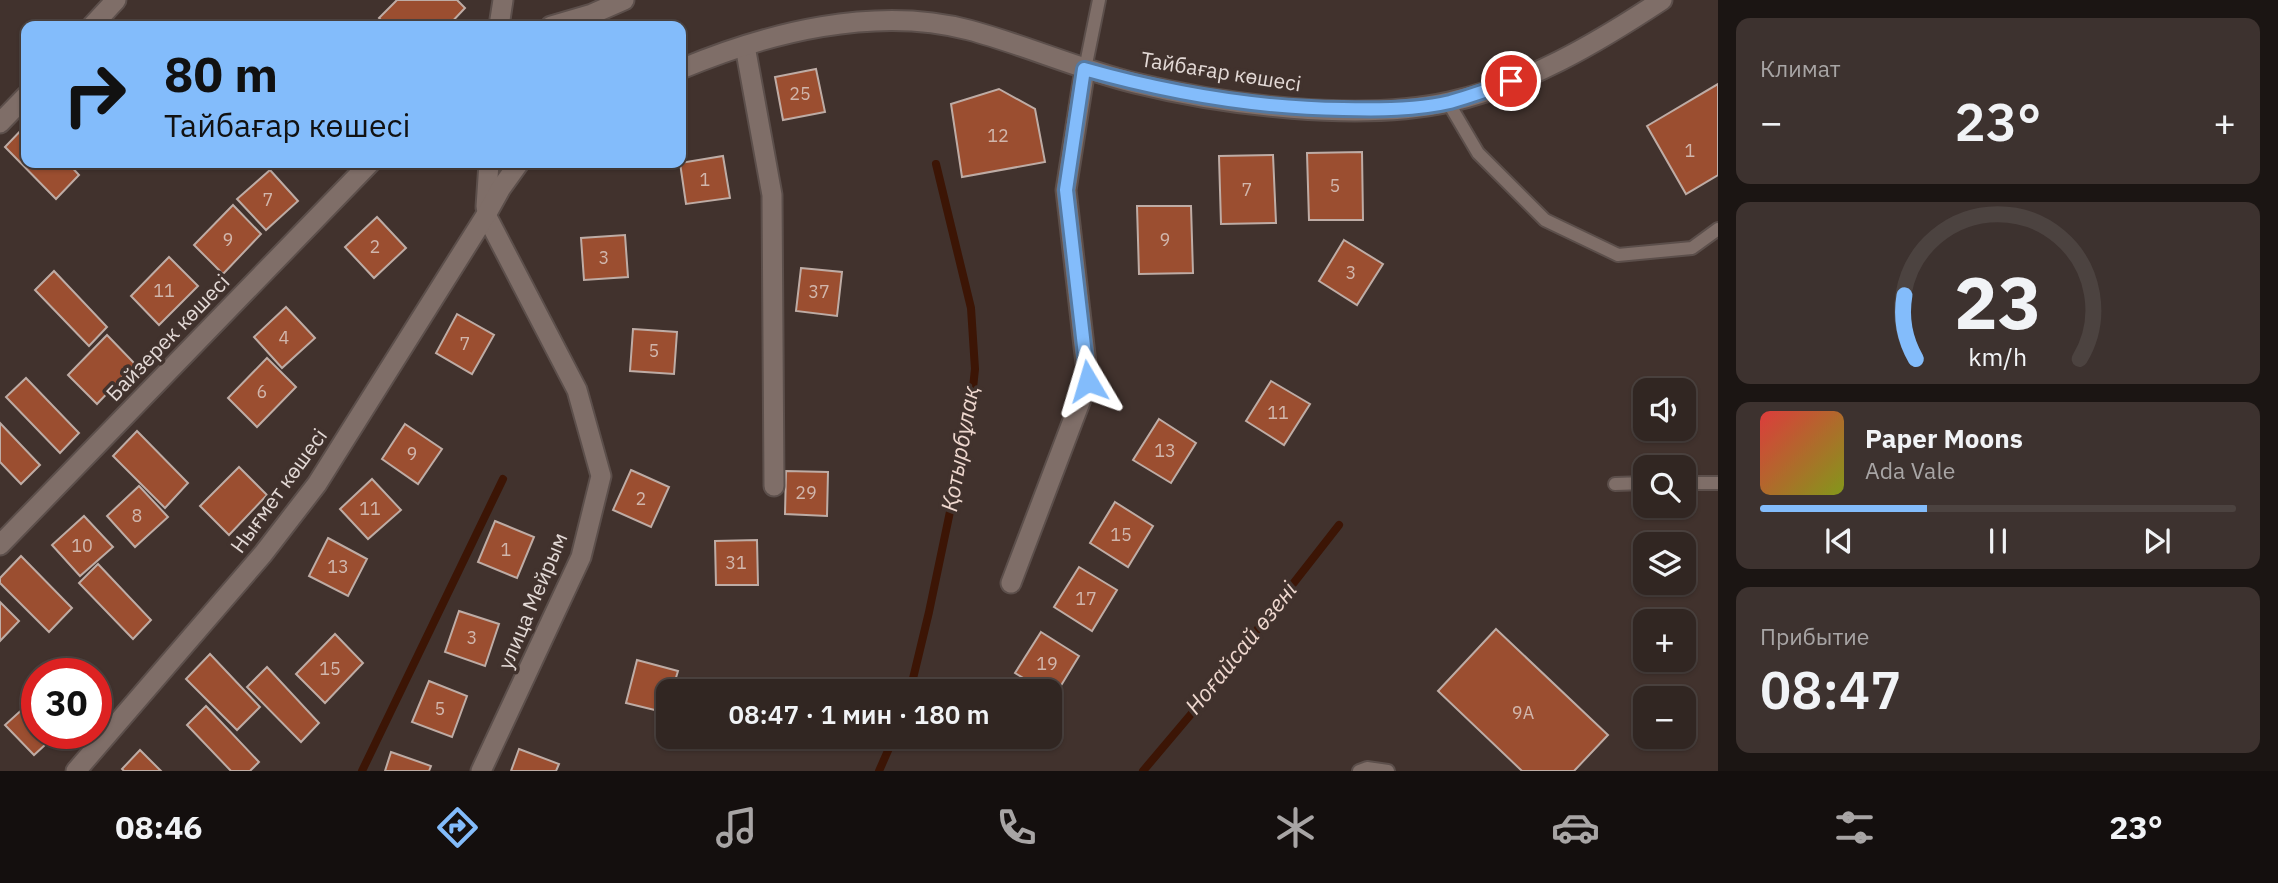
<!DOCTYPE html>
<html lang="ru">
<head>
<meta charset="utf-8">
<style>
	body { margin:0; font-family:"IBM Plex Sans",sans-serif; background:#3d322f; color:#f1f3f6; height:100vh; display:flex; flex-direction:column; font-size:26px; white-space:nowrap }
	* { box-sizing:border-box; margin:0 }
	p { font-size:23px; color:#a8a5a5 }
	.icon { flex:none; width:38px; height:38px; fill:none; stroke:currentColor; stroke-width:2; stroke-linecap:round; stroke-linejoin:round }
	.map { position:relative; flex:1; overflow:hidden }
	.panel { display:flex; flex-direction:column; gap:18px; padding:18px; background:#1b1513; width:560px }
	.panel>* { flex:none }
	.banner { position:absolute; left:21px; top:21px; width:665px; height:147px; border-radius:14px; box-shadow:0 2px 5px #0004,0 0 0 2px #4c4340; background:#83bcfb; color:#111; overflow:hidden }
	.tools { position:absolute; left:1633px; top:378px; display:grid; gap:14px }
	.tools a { display:grid; place-items:center; width:63px; height:63px; border-radius:14px; background:#312622; box-shadow:0 2px 5px #0004,0 0 0 2px #4c4340; font-size:35px }
	.speed { position:absolute; left:21px; top:658px; display:flex; gap:14px; font-size:35px; font-weight:700; text-align:center }
	.speed>* { display:grid; place-content:center; width:91px; height:91px; border-radius:50%; background:#312622; box-shadow:0 2px 5px #0004,0 0 0 2px #4c4340; line-height:1 }
	.speed .limit { border:10px solid #d22; background:#fff; color:#111 }
	.pin { position:absolute; display:grid; place-items:center; width:60px; height:60px; color:#fff; margin:-30px; border:4px solid #fff; border-radius:50%; box-shadow:0 2px 7px #0007 }
	.me { position:absolute; width:77px; margin:-38px; rotate:353deg; stroke-linejoin:round; filter:drop-shadow(0 0 5px #0008) }
	.turn { display:flex; align-items:center; gap:24px; height:147px; padding:0 28px; font-size:32px }
	.turn .icon { width:91px; height:91px; stroke-width:2.5 }
	.turn b { display:block; font-size:49px; line-height:60px }
	.big { font-size:52px; font-weight:600; line-height:1.1 }
	.panel .tile { flex:1; display:flex; flex-direction:column; justify-content:center; gap:10px; min-width:0; padding:0 24px; border-radius:14px; background:#3d322f }
	.panel .dial { align-items:center; gap:0 }
	.dial svg { height:182px; overflow:visible; fill:none; stroke:#4c4340; stroke-width:7; stroke-linecap:round; text-anchor:middle }
	.dial text { fill:#f1f3f6; stroke:none }
	.song { display:flex; align-items:center; gap:21px }
	.cover { width:84px; height:84px; border-radius:10px; background:linear-gradient(135deg,hsl(0 70% 55%),hsl(70 70% 35%)) }
	.played { height:7px; border-radius:4px; background:linear-gradient(90deg,#83bcfb 35%,#4c4340 35%) }
	.keys { display:flex; justify-content:space-around; direction:ltr }
	.heat { display:flex; justify-content:space-between; align-items:center; font-size:38px; direction:ltr }
	.trip { position:absolute; left:656px; top:679px; width:406px; height:70px; border-radius:14px; background:#312622; box-shadow:0 2px 5px #0004,0 0 0 2px #4c4340; font-weight:600; line-height:70px; text-align:center }
	.tabs { display:flex; height:112px; justify-content:space-around; align-items:center; background:#140f0e; color:#a8a5a5 }
	.tabs .icon { width:49px; height:49px }
	.tabs .on { color:#83bcfb }
	.tabs b { font-size:32px; color:#f1f3f6 }
	main { display:flex; flex:1; min-height:0 }
	.map>svg:first-child { display:block }
	.lines { fill:none; stroke-linecap:round; stroke-linejoin:round }
	.stream { stroke:#3c1505; stroke-width:8 }
	.building { fill:#9b4e30; stroke:#beaca5; stroke-width:2 }
	.service-casing { stroke:#5c4f4b; stroke-width:16 }
	.minor-casing { stroke:#5c4f4b; stroke-width:23 }
	.tertiary-casing { stroke:#5c4f4b; stroke-width:23 }
	.secondary-casing { stroke:#5c4f4b; stroke-width:23 }
	.service { stroke:#7f6e68; stroke-width:12 }
	.minor { stroke:#7f6e68; stroke-width:19 }
	.tertiary { stroke:#7f6e68; stroke-width:19 }
	.secondary { stroke:#7f6e68; stroke-width:19 }
	.route-casing { stroke:#557aa3; stroke-width:18 }
	.route { stroke:#83bcfb; stroke-width:12 }
	.labels { text-anchor:middle; stroke-width:7; stroke-linejoin:round; paint-order:stroke }
	.number-label { font-size:18px; fill:#d1b6ac }
	.street-label { font-size:21px; fill:#e3d9d6; stroke:#41322d }
	.water-label { font-size:23px; font-style:italic; fill:#efd8cf; stroke:#41322d }
</style>
</head>
<body>
<main>
<div class="map">
<svg width="1718" height="771" viewBox="0 0 1718 771">
	<rect width="100%" height="100%" fill="#41322d"/>
	<g class="lines">
		<g class="stream">
			<path d="M910,691L929,612L970,416L975,369L971,308L936,164"/>
			<path d="M362,771L503,479"/>
			<path d="M879,771L894,737"/>
			<path d="M1143,771L1192,713L1339,525"/>
		</g>
	</g>
	<g class="building">
		<path d="M397,0H457L465,8L448,26H387L379,18Z"/>
		<path d="M816,69L825,112L783,120L775,77Z"/>
		<path d="M1718,84V175L1686,194L1647,126Z"/>
		<path d="M999,89L1035,109L1045,162L962,177L951,104Z"/>
		<path d="M26,125V163H68L79,175L56,199L5,147Z"/>
		<path d="M1362,152L1363,220H1309L1307,153Z"/>
		<path d="M1273,155L1276,223L1221,224L1219,156Z"/>
		<path d="M723,156L730,198L686,204L680,163Z"/>
		<path d="M270,170L298,201L266,230L237,199Z"/>
		<path d="M233,205L261,234L223,274L194,245Z"/>
		<path d="M1137,206H1191L1193,273L1139,274Z"/>
		<path d="M377,217L406,248L374,278L345,247Z"/>
		<path d="M625,235L628,277L584,280L581,238Z"/>
		<path d="M1344,240L1383,264L1357,305L1319,281Z"/>
		<path d="M169,257L198,286L159,325L131,296Z"/>
		<path d="M801,268L842,272L837,316L796,311Z"/>
		<path d="M54,271L107,327L89,346L35,290Z"/>
		<path d="M286,307L315,338L282,368L254,337Z"/>
		<path d="M457,314L494,335L472,374L436,353Z"/>
		<path d="M633,329L677,332L674,374L630,371Z"/>
		<path d="M107,335L135,364L97,404L68,375Z"/>
		<path d="M267,358L296,387L257,427L228,398Z"/>
		<path d="M26,378L79,433L60,453L6,397Z"/>
		<path d="M1271,381L1310,404L1284,445L1246,421Z"/>
		<path d="M1159,419L1196,443L1171,483L1133,460Z"/>
		<path d="M0,423L40,465L21,484L0,462Z"/>
		<path d="M405,424L442,449L418,484L382,459Z"/>
		<path d="M137,431L188,483L165,508L113,456Z"/>
		<path d="M239,467L267,495L229,535L200,506Z"/>
		<path d="M631,470L669,487L651,527L613,510Z"/>
		<path d="M786,471L828,472L827,516L785,514Z"/>
		<path d="M372,479L401,510L368,539L340,509Z"/>
		<path d="M139,486L168,517L135,547L107,516Z"/>
		<path d="M1115,502L1153,526L1128,567L1090,543Z"/>
		<path d="M84,516L113,547L80,576L52,545Z"/>
		<path d="M495,521L534,537L517,578L478,562Z"/>
		<path d="M328,538L367,559L348,596L309,576Z"/>
		<path d="M757,540L758,585H716L715,541Z"/>
		<path d="M21,556L72,608L49,632L0,583V578Z"/>
		<path d="M98,564L151,620L133,639L79,583Z"/>
		<path d="M1079,567L1117,590L1092,631L1054,607Z"/>
		<path d="M0,602L19,621L0,641Z"/>
		<path d="M459,611L499,624L485,666L445,652Z"/>
		<path d="M1496,629L1608,735L1574,771H1522L1438,691Z"/>
		<path d="M1041,632L1079,656L1054,697L1050,691H1045L1015,673Z"/>
		<path d="M335,634L363,663L325,703L296,674Z"/>
		<path d="M210,654L260,707L237,730L186,679Z"/>
		<path d="M637,660L678,671L672,691H668L667,713L626,703Z"/>
		<path d="M267,667L319,723L301,742L247,687Z"/>
		<path d="M429,681L467,696L452,737L412,722Z"/>
		<path d="M37,696V733H58L34,755L5,725Z"/>
		<path d="M206,706L259,762L250,771H231L187,725Z"/>
		<path d="M519,749L559,764L556,771H511Z"/>
		<path d="M140,750L161,771H124L122,769Z"/>
		<path d="M391,752L431,766L429,771H385Z"/>
	</g>
	<g class="lines">
		<g class="service-casing">
			<g id="service">
				<path d="M1085,69L1099,0"/>
				<path d="M1448,102L1478,153L1545,220L1618,255L1692,248L1718,229"/>
				<path d="M1684,483H1718"/>
				<path d="M1615,484L1645,483"/>
				<path d="M1359,771L1367,768L1388,771"/>
			</g>
		</g>
		<g class="minor-casing">
			<g id="minor">
				<path d="M92,26L116,0"/>
				<path d="M551,26L592,14L624,0"/>
				<path d="M745,46L772,195L774,486"/>
				<path d="M0,123L26,96"/>
				<path d="M1011,583L1088,381L1066,190L1085,69"/>
				<path d="M481,771L581,557L601,476L577,390L486,215"/>
			</g>
		</g>
		<g class="tertiary-casing">
			<path id="tertiary" d="M499,26L503,0"/>
		</g>
		<g class="secondary-casing">
			<g id="secondary">
				<path d="M681,69C767,33 875,5 969,30C1025,45 1078,69 1135,83C1224,105 1359,122 1449,102C1526,85 1597,43 1662,0"/>
				<path d="M486,207L489,163"/>
				<path d="M0,545L370,163"/>
				<path d="M76,771L263,554L317,484L486,215L501,188L519,163"/>
			</g>
		</g>
		<use href="#service" class="service"/>
		<use href="#minor" class="minor"/>
		<use href="#tertiary" class="tertiary"/>
		<use href="#secondary" class="secondary"/>
	</g>
	<g class="lines">
		<g class="route-casing">
			<path id="route" d="M1088,381L1066,190L1084,69C1169,93 1255,108 1343,109C1378,110 1416,110 1450,102C1471,96 1491,89 1511,81"/>
		</g>
		<use href="#route" class="route"/>
	</g>
	<g class="labels">
		<g class="number-label">
			<text x="800" y="100">25</text>
			<text x="998" y="142">12</text>
			<text x="1690" y="157">1</text>
			<text x="705" y="186">1</text>
			<text x="1335" y="192">5</text>
			<text x="1247" y="196">7</text>
			<text x="268" y="206">7</text>
			<text x="228" y="246">9</text>
			<text x="1165" y="246">9</text>
			<text x="375" y="253">2</text>
			<text x="604" y="264">3</text>
			<text x="1351" y="279">3</text>
			<text x="164" y="297">11</text>
			<text x="819" y="298">37</text>
			<text x="284" y="344">4</text>
			<text x="465" y="350">7</text>
			<text x="654" y="357">5</text>
			<text x="262" y="398">6</text>
			<text x="1278" y="419">11</text>
			<text x="1165" y="457">13</text>
			<text x="412" y="460">9</text>
			<text x="806" y="499">29</text>
			<text x="641" y="505">2</text>
			<text x="370" y="515">11</text>
			<text x="137" y="522">8</text>
			<text x="1121" y="541">15</text>
			<text x="82" y="552">10</text>
			<text x="506" y="556">1</text>
			<text x="736" y="569">31</text>
			<text x="338" y="573">13</text>
			<text x="1086" y="605">17</text>
			<text x="472" y="644">3</text>
			<text x="1047" y="670">19</text>
			<text x="330" y="675">15</text>
			<text x="440" y="715">5</text>
			<text x="1523" y="719">9А</text>
		</g>
		<g class="street-label">
			<text transform="translate(1221 72) rotate(9)" y="7">Тайбағар көшесі</text>
			<text transform="translate(168 338) rotate(-46)" y="7">Байзерек көшесі</text>
			<text transform="translate(279 491) rotate(-54)" y="7">Нығмет көшесі</text>
			<text transform="translate(533 601) rotate(-67)" y="7">улица Мейрым</text>
		</g>
		<g class="water-label">
			<text transform="translate(960 449) rotate(-80)" y="8">Қотырбұлақ</text>
			<text transform="translate(1241 648) rotate(-51)" y="8">Ноғайсай өзені</text>
		</g>
	</g>
</svg>
<div class="tools">
<a><svg class="icon" aria-label="sound" viewBox="0 0 24 24"><path d="M4 9h4l5-4v14l-5-4H4zM17 9q2 3 0 6"/></svg></a>
<a><svg class="icon" aria-label="search" viewBox="0 0 24 24"><circle cx="10" cy="10" r="6"/><path d="M15 15l6 6"/></svg></a>
<a><svg class="icon" aria-label="layers" viewBox="0 0 24 24"><path d="M12 4l9 5-9 5-9-5zM3 14l9 5 9-5"/></svg></a>
<a>+</a>
<a>−</a>
</div>
<div class="speed"><div class="limit">30</div></div>
<div class="pin" style="left:1511px;top:81px;background:#d93025"><svg class="icon" aria-label="arrive" viewBox="0 0 24 24"><path d="M6 21V4h12l-3 4 3 4H6"/></svg></div>
<svg class="me" style="left:1088px;top:381px" viewBox="-20 -20 40 40"><path d="M0-17L14 15 0 8-14 15z" fill="#83bcfb" stroke="#fff" stroke-width="4"/></svg>
<div class="trip">08:47 · 1 мин · 180 m</div>
<div class="banner">
<div class="turn"><svg class="icon" aria-label="right" viewBox="0 0 24 24"><path d="M7 20v-9h11M14 6l5 5-5 5"/></svg><div><b>80 m</b>Тайбағар көшесі</div></div>
</div>
</div>
<section class="panel">
<div class="tile"><p>Климат</p>
<div class="heat"><a>−</a><b class="big">23°</b><a>+</a></div>
</div>
<div class="tile dial"><svg viewBox="0 0 100 80">
<path d="M14 69A42 42 0 1 1 86 69"/>
<path d="M14 69A42 42 0 0 1 9 41" stroke="#83bcfb"/>
<text x="50" y="56" font-size="32" font-weight="700">23</text>
<text x="50" y="72" font-size="11">km/h</text>
</svg></div>
<div class="tile">
<div class="song"><i class="cover"></i><div><b>Paper Moons</b><p>Ada Vale</p></div></div>
<div class="played"></div>
<div class="keys"><svg class="icon" aria-label="previous" viewBox="0 0 24 24"><path d="M18 5L8 12l10 7zM5 5v14"/></svg><svg class="icon" aria-label="pause" viewBox="0 0 24 24"><path d="M8 5v14M16 5v14"/></svg><svg class="icon" aria-label="next" viewBox="0 0 24 24"><path d="M6 5l10 7-10 7zM19 5v14"/></svg></div>
</div>
<div class="tile"><p>Прибытие</p><b class="big">08:47</b></div>
</section>
</main>
<nav class="tabs">
<b>08:46</b>
<svg class="icon on" aria-label="directions" viewBox="0 0 24 24"><path d="M12 3l9 9-9 9-9-9zM9 14v-3h6M13 9l2 2-2 2"/></svg>
<svg class="icon" aria-label="music" viewBox="0 0 24 24"><path d="M9 18V5l10-2v13"/><circle cx="6" cy="18" r="3"/><circle cx="16" cy="16" r="3"/></svg>
<svg class="icon" aria-label="phone" viewBox="0 0 24 24"><path d="M5 4h4l2 5-3 2q2 4 5 5l2-3 5 2v4C11 20 4 13 5 4z"/></svg>
<svg class="icon" aria-label="climate" viewBox="0 0 24 24"><path d="M12 3v18M4 7l16 10M4 17L20 7"/></svg>
<svg class="icon" aria-label="car" viewBox="0 0 24 24"><path d="M5 17H2v-5l4-1 3-4h7l3 4 3 1v5h-3M9 17h6M6 11h13"/><circle cx="7" cy="17" r="2"/><circle cx="17" cy="17" r="2"/></svg>
<svg class="icon" aria-label="filters" viewBox="0 0 24 24"><path d="M4 7h16M4 17h16"/><circle cx="9" cy="7" r="2"/><circle cx="15" cy="17" r="2"/></svg>
<b>23°</b>
</nav>
</body>
</html>
